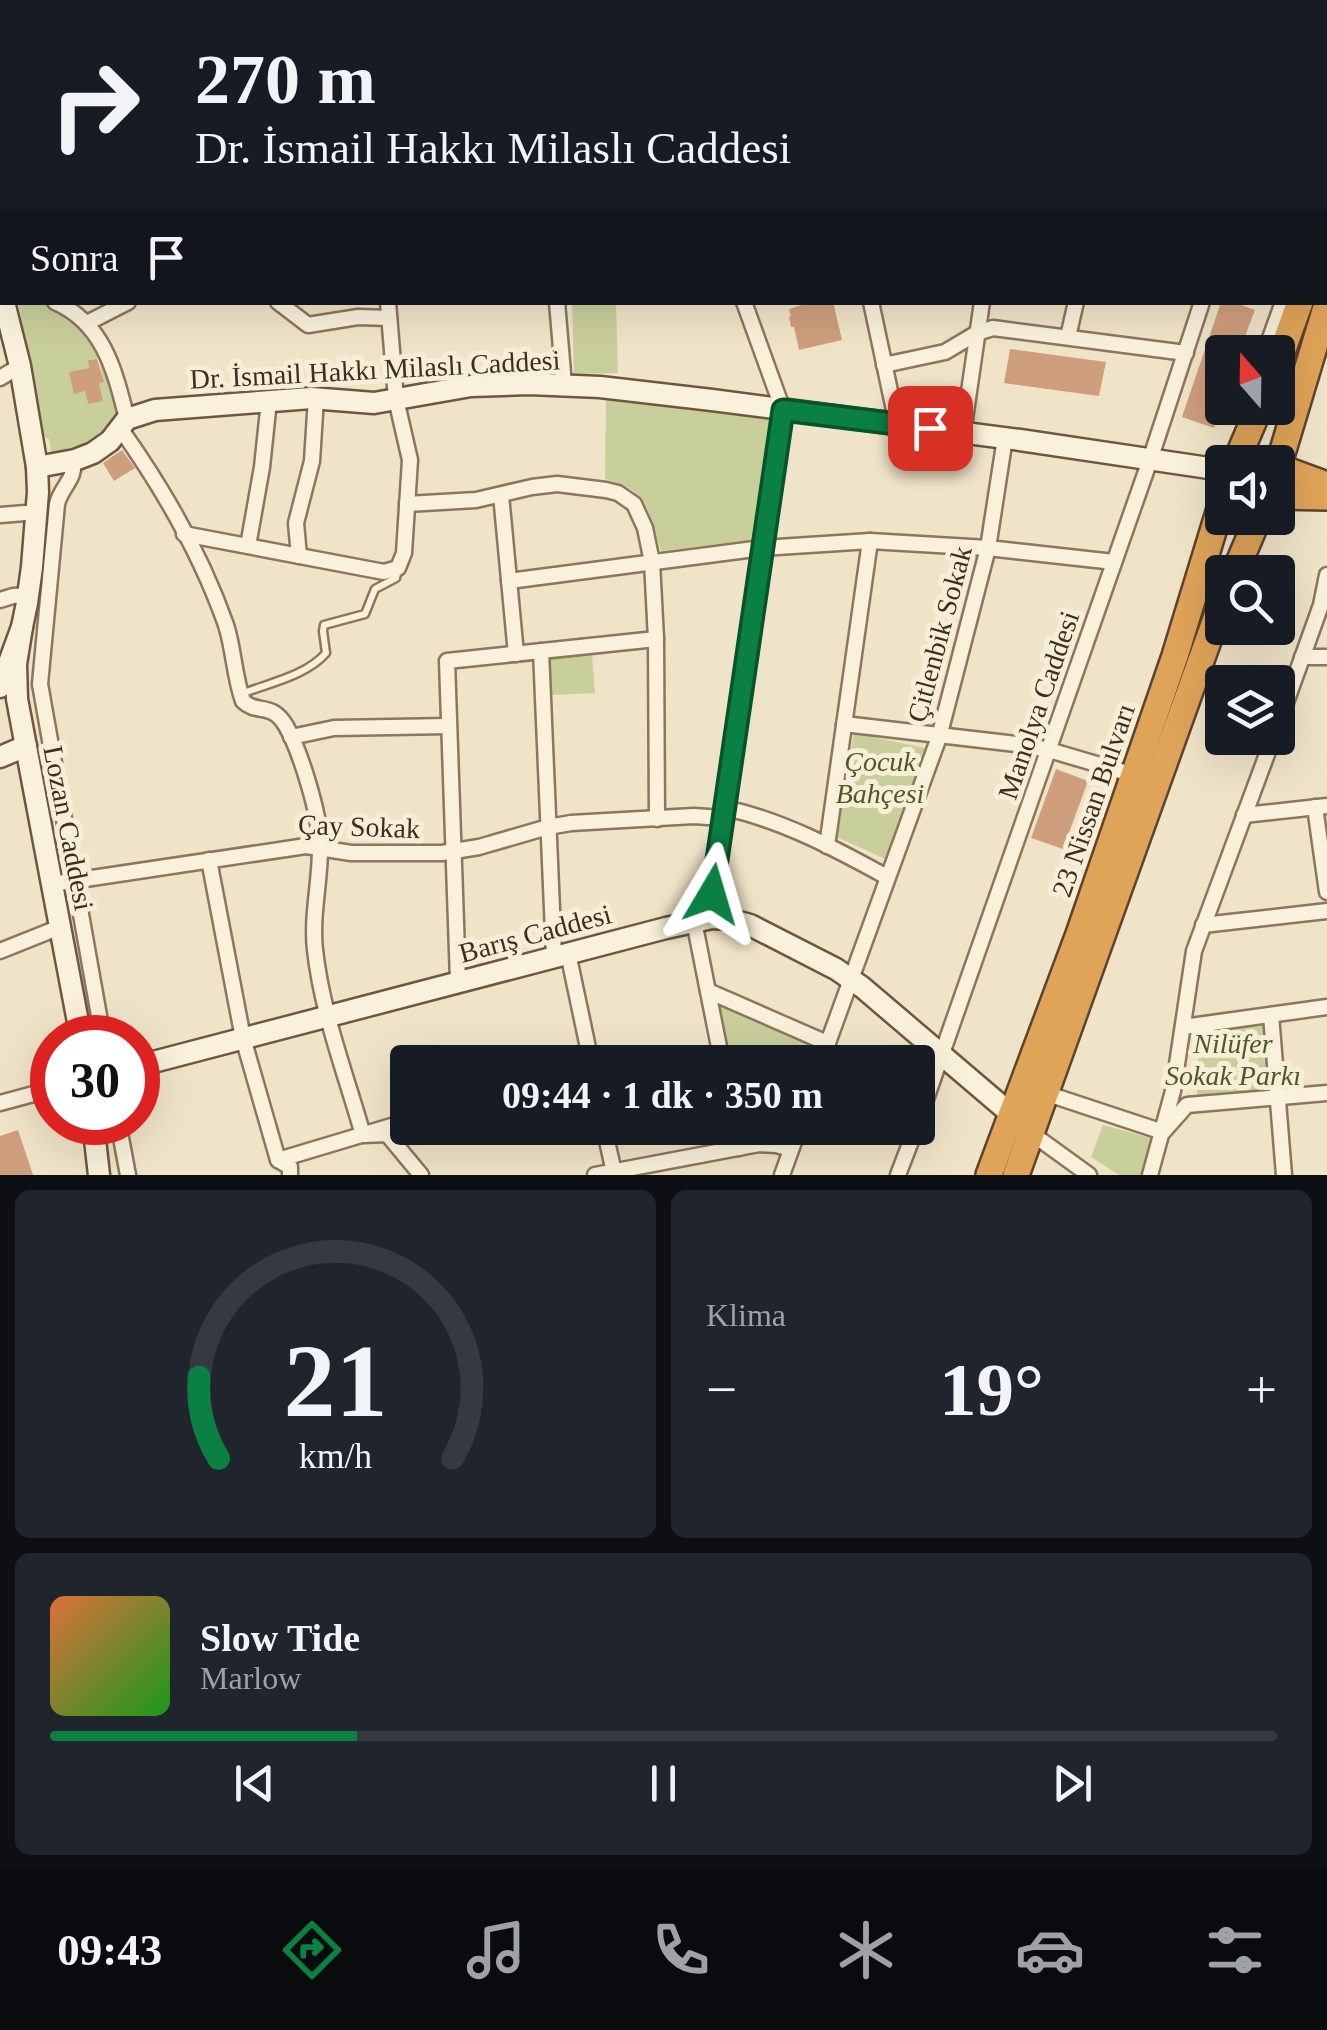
<!DOCTYPE html>
<html lang="tr">
<head>
<meta charset="utf-8">
<style>
	body { margin:0; font-family:"Times New Roman",serif; background:#20242c; color:#f1f3f6; height:100vh; display:flex; flex-direction:column; font-size:38px; white-space:nowrap }
	* { box-sizing:border-box; margin:0 }
	p { font-size:32px; color:#9ea1a6 }
	.icon { flex:none; width:55px; height:55px; fill:none; stroke:currentColor; stroke-width:2; stroke-linecap:round; stroke-linejoin:round }
	.map { position:relative; height:1175px; overflow:hidden }
	.side { display:flex; flex-direction:column; gap:15px; padding:15px; background:#0d0f14; flex:1 }
	.side>* { flex:none }
	.hud { position:absolute; left:0px; top:0px; width:1328px; height:305px; box-shadow:0 10px 40px #0002; background:#171b24; color:#f1f3f6; overflow:hidden }
	.needle { width:65px; rotate:340deg }
	.fabs { position:absolute; left:1205px; top:335px; display:grid; gap:20px }
	.fabs a { display:grid; place-items:center; width:90px; height:90px; border-radius:10px; background:#171b24; box-shadow:0 10px 40px #0002; font-size:50px }
	.speed { position:absolute; left:30px; top:1015px; display:flex; gap:20px; font-size:50px; font-weight:700; text-align:center }
	.speed>* { display:grid; place-content:center; width:130px; height:130px; border-radius:50%; background:#171b24; box-shadow:0 10px 40px #0002; line-height:1 }
	.speed .limit { border:15px solid #d22; background:#fff; color:#111 }
	.pin { position:absolute; display:grid; place-items:center; width:85px; height:85px; color:#fff; margin:-42px; border-radius:20px; box-shadow:0 5px 15px #0006 }
	.me { position:absolute; width:110px; margin:-55px; rotate:7deg; stroke-linejoin:round; filter:drop-shadow(0 0 8px #0008) }
	.turn { display:flex; align-items:center; gap:35px; height:210px; padding:0 30px; font-size:45px }
	.turn .icon { width:130px; height:130px; stroke-width:2.5 }
	.turn b { display:block; font-size:70px; line-height:85px }
	.then { display:flex; align-items:center; height:95px; padding:0 30px; background:#0003; gap:20px; font-size:38px }
	.big { font-size:75px; font-weight:600; line-height:1.1 }
	.side .tile { flex:1; display:flex; flex-direction:column; justify-content:center; gap:15px; min-width:0; padding:0 35px; border-radius:15px; background:#20242c }
	.side .dial { align-items:center; gap:0 }
	.dial svg { height:260px; overflow:visible; fill:none; stroke:#363941; stroke-width:7; stroke-linecap:round; text-anchor:middle }
	.dial text { fill:#f1f3f6; stroke:none }
	.song { display:flex; align-items:center; gap:30px }
	.cover { width:120px; height:120px; border-radius:15px; background:linear-gradient(135deg,hsl(20 70% 55%),hsl(120 70% 35%)) }
	.played { height:10px; border-radius:5px; background:linear-gradient(90deg,#0b8043 25%,#363941 25%) }
	.keys { display:flex; justify-content:space-around; direction:ltr }
	.heat { display:flex; justify-content:space-between; align-items:center; font-size:55px; direction:ltr }
	.side .tiles { flex:1; display:grid; gap:15px; grid-template-columns:1fr 1fr }
	.tile:last-child { grid-column:span 2 }
	.trip { position:absolute; left:390px; top:1045px; width:545px; height:100px; border-radius:10px; background:#171b24; box-shadow:0 10px 40px #0002; font-weight:600; line-height:100px; text-align:center }
	.tabs { display:flex; height:160px; justify-content:space-around; align-items:center; background:#090b0e; color:#9ea1a6 }
	.tabs .icon { width:70px; height:70px }
	.tabs .active { color:#0b8043 }
	.tabs b { font-size:45px; color:#f1f3f6 }
	.map>svg:first-child { display:block }
	.green { fill:#c9cf9b; fill-rule:evenodd }
	.lines { fill:none; stroke-linecap:round; stroke-linejoin:round }
	.stream { stroke:#6f938a; stroke-width:4 }
	.building { fill:#cf9f7d }
	.lane-casing { stroke:#8d765c; stroke-width:11 }
	.street-casing { stroke:#8d765c; stroke-width:19 }
	.secondary-casing { stroke:#6f573f; stroke-width:25 }
	.highway-casing { stroke:#5b4430; stroke-width:30 }
	.lane { stroke:#faf1dc; stroke-width:6 }
	.street { stroke:#faf1dc; stroke-width:14 }
	.secondary { stroke:#faf1dc; stroke-width:20 }
	.highway { stroke:#e0a458; stroke-width:25 }
	.route-casing { stroke:#07532c; stroke-width:25 }
	.route { stroke:#0b8043; stroke-width:18 }
	.labels { text-anchor:middle; stroke-width:10; stroke-linejoin:round; paint-order:stroke }
	.street-label { font-size:28px; fill:#3d2e20; stroke:#f7eed8 }
	.park-label { font-size:28px; font-style:italic; fill:#4d5a26; stroke:#f7eed8 }
</style>
</head>
<body>
<div class="map">
<svg width="1327" height="1175" viewBox="0 0 1327 1175">
	<rect width="100%" height="100%" fill="#f0e4c8"/>
	<g class="green">
		<path d="M18,303C38,303 59,305 75,319C98,339 131,402 111,430C99,447 76,451 57,457L51,451L49,439L43,436L28,349ZM99,358L103,382L99,383L103,401L88,404L85,391L74,393L70,372L89,368L88,360Z"/>
		<path d="M572,303H616L618,373L574,374Z"/>
		<path d="M606,395L770,417L751,540L661,551C648,512 650,490 605,479Z"/>
		<path d="M592,654L595,693L552,695L550,657Z"/>
		<path d="M854,733L925,748L885,859L837,837Z"/>
		<path d="M718,1005L819,1046L813,1062H729Z"/>
		<path d="M1264,1022L1270,1089L1197,1095L1199,1031Z"/>
		<path d="M1103,1125L1154,1139L1143,1175H1119L1091,1157Z"/>
	</g>
	<g class="lines">
		<path class="stream" d="M0,103L2,117"/>
	</g>
	<g class="building">
		<path d="M802,302H833L842,340L799,350L794,327H791L789,317L791,316L789,309L802,305Z"/>
		<path d="M1221,302H1233L1255,310L1239,352H1222V406L1214,428L1182,417Z"/>
		<path d="M1010,349L1106,362L1099,396L1004,383Z"/>
		<path d="M97,359L104,382L99,383L103,401L88,404L85,391L74,394L69,372L89,368L88,360Z"/>
		<path d="M122,450L135,468L114,481L103,463Z"/>
		<path d="M1056,769L1088,781L1063,849L1031,838Z"/>
		<path d="M18,1130L33,1175H0V1136Z"/>
	</g>
	<g class="lines">
		<g class="lane-casing">
			<path id="lane" d="M241,694C269,683 306,676 326,653L323,631L324,625L365,614L375,589L396,578L398,569"/>
		</g>
		<g class="street-casing">
			<g id="street">
				<path d="M182,0L186,2"/>
				<path d="M427,0L430,2"/>
				<path d="M504,0L506,2"/>
				<path d="M682,0L683,2"/>
				<path d="M797,0L798,2L805,0"/>
				<path d="M998,0L999,2"/>
				<path d="M1206,0L1207,2"/>
				<path d="M309,2L314,0"/>
				<path d="M631,2L637,0"/>
				<path d="M1325,3H1327"/>
				<path d="M0,27L2,36"/>
				<path d="M1325,55L1327,54"/>
				<path d="M1325,138L1327,126"/>
				<path d="M55,302C104,323 115,372 127,419"/>
				<path d="M278,302L308,325L358,317L389,318"/>
				<path d="M557,302L564,385"/>
				<path d="M871,302L897,424"/>
				<path d="M87,323L128,302"/>
				<path d="M1068,337L1076,302"/>
				<path d="M1265,352L1283,302"/>
				<path d="M884,365L945,352L977,333L993,328L1186,353"/>
				<path d="M0,378L20,366"/>
				<path d="M120,428C162,487 202,557 226,625C234,650 234,676 243,701C257,715 271,701 286,726C300,750 320,815 320,843C321,879 311,914 315,950C322,1013 346,1075 363,1135L387,1134L421,1175"/>
				<path d="M963,433L982,302"/>
				<path d="M73,461C76,479 61,487 57,504L40,684L103,1038"/>
				<path d="M501,495L516,654"/>
				<path d="M407,504L476,500L532,487L557,484L606,490L618,493L634,504L645,528L652,562L656,639L657,819"/>
				<path d="M0,515L38,512"/>
				<path d="M184,534L384,572L398,568L404,553L410,460L396,399L388,302"/>
				<path d="M248,546L262,467L269,401"/>
				<path d="M299,556L296,523L312,461L316,398"/>
				<path d="M509,581L762,548L870,541L988,548L1114,562"/>
				<path d="M0,600L13,596L28,595"/>
				<path d="M541,651L554,956"/>
				<path d="M1302,657H1327"/>
				<path d="M844,724L1016,744L1049,750L1134,775"/>
				<path d="M1278,725L1321,605L1327,575"/>
				<path d="M291,737L334,728L449,726"/>
				<path d="M1315,807L1327,892"/>
				<path d="M725,808C782,820 836,849 887,877"/>
				<path d="M1244,815L1327,806"/>
				<path d="M827,846L870,541"/>
				<path d="M209,860L243,1038L278,1160L290,1167V1175"/>
				<path d="M52,884L306,846L351,853H442L479,847L548,827L571,823L694,816L723,818"/>
				<path d="M712,918L717,857L783,410L744,302"/>
				<path d="M694,921L722,1062"/>
				<path d="M1203,925L1327,911"/>
				<path d="M0,951L60,927"/>
				<path d="M568,953L591,1062"/>
				<path d="M458,981L447,661L656,639"/>
				<path d="M708,991L827,1043"/>
				<path d="M1271,1015L1284,1175"/>
				<path d="M1183,1027L1327,1007"/>
				<path d="M821,1062L939,737L988,548L1005,438"/>
				<path d="M1045,1093L1163,1132L1187,1105L1327,1093"/>
				<path d="M0,1103L52,1089"/>
				<path d="M118,1122L128,1175"/>
				<path d="M918,1122L1150,460L1202,302"/>
				<path d="M604,1128L614,1172"/>
				<path d="M735,1128L739,1148"/>
				<path d="M1031,1133L1089,1175"/>
				<path d="M278,1160L408,1121"/>
				<path d="M595,1175L759,1144L776,1145L791,1149"/>
				<path d="M782,1175L799,1128"/>
				<path d="M898,1175L916,1128"/>
				<path d="M1150,1175L1173,1091L1194,951L1273,738"/>
			</g>
		</g>
		<g class="secondary-casing">
			<g id="secondary">
				<path d="M0,279L2,296"/>
				<path d="M37,467L75,460L93,453L110,441L127,419L155,410L311,398L374,403L471,386L529,384L600,387L712,400L1020,440L1222,470"/>
				<path d="M22,627L16,664L17,699L81,1038"/>
				<path d="M0,687L22,627L27,603L32,567L38,492L37,467L20,366L4,302"/>
				<path d="M0,757L26,746"/>
				<path d="M138,1066L666,928L712,918L728,919L750,925L836,969L862,987L1011,1114"/>
				<path d="M93,1122L99,1175"/>
			</g>
		</g>
		<g class="highway-casing">
			<g id="highway">
				<path d="M1325,224L1327,216"/>
				<path d="M1278,363L1300,302"/>
				<path d="M1236,462L1259,408"/>
				<path d="M1278,467L1327,304"/>
				<path d="M1278,467L1327,485"/>
				<path d="M1278,496L1327,497"/>
				<path d="M1235,572L1258,518"/>
				<path d="M989,1175L1079,934L1175,656L1222,502"/>
				<path d="M1016,1175L1222,602"/>
			</g>
		</g>
		<use href="#lane" class="lane"/>
		<use href="#street" class="street"/>
		<use href="#secondary" class="secondary"/>
		<use href="#highway" class="highway"/>
	</g>
	<g class="lines">
		<g class="route-casing">
			<path id="route" d="M712,894L783,410L930,428"/>
		</g>
		<use href="#route" class="route"/>
	</g>
	<g class="labels">
		<g class="street-label">
			<text transform="translate(375 369) rotate(-3)" y="10">Dr. İsmail Hakkı Milaslı Caddesi</text>
			<text transform="translate(939 634) rotate(-75)" y="10">Çitlenbik Sokak</text>
			<text transform="translate(1038 705) rotate(-71)" y="10">Manolya Caddesi</text>
			<text transform="translate(1093 800) rotate(-71)" y="10">23 Nissan Bulvarı</text>
			<text transform="translate(359 826) rotate(2)" y="10">Çay Sokak</text>
			<text transform="translate(69 828) rotate(79)" y="10">Lozan Caddesi</text>
			<text transform="translate(535 933) rotate(-15)" y="10">Barış Caddesi</text>
		</g>
		<g class="park-label">
			<text x="880" y="771">Çocuk<tspan x="880" dy="32">Bahçesi</tspan></text>
			<text x="1233" y="1053">Nilüfer<tspan x="1233" dy="32">Sokak Parkı</tspan></text>
		</g>
	</g>
</svg>
<div class="fabs">
<a><svg class="needle" viewBox="-14 -14 28 28"><path d="M0-13l5 13h-10z" fill="#e53935"/><path d="M0 13l5-13h-10z" fill="#9ea1a6"/></svg></a>
<a><svg class="icon" aria-label="sound" viewBox="0 0 24 24"><path d="M4 9h4l5-4v14l-5-4H4zM17 9q2 3 0 6"/></svg></a>
<a><svg class="icon" aria-label="search" viewBox="0 0 24 24"><circle cx="10" cy="10" r="6"/><path d="M15 15l6 6"/></svg></a>
<a><svg class="icon" aria-label="layers" viewBox="0 0 24 24"><path d="M12 4l9 5-9 5-9-5zM3 14l9 5 9-5"/></svg></a>
</div>
<div class="speed"><div class="limit">30</div></div>
<div class="pin" style="left:930px;top:428px;background:#d93025"><svg class="icon" aria-label="arrive" viewBox="0 0 24 24"><path d="M6 21V4h12l-3 4 3 4H6"/></svg></div>
<svg class="me" style="left:712px;top:894px" viewBox="-20 -20 40 40"><path d="M0-17L14 15 0 8-14 15z" fill="#0b8043" stroke="#fff" stroke-width="4"/></svg>
<div class="trip">09:44 · 1 dk · 350 m</div>
<div class="hud">
<div class="turn"><svg class="icon" aria-label="right" viewBox="0 0 24 24"><path d="M7 20v-9h11M14 6l5 5-5 5"/></svg><div><b>270 m</b>Dr. İsmail Hakkı Milaslı Caddesi</div></div>
<div class="then">Sonra<svg class="icon" aria-label="arrive" viewBox="0 0 24 24"><path d="M6 21V4h12l-3 4 3 4H6"/></svg></div>
</div>
</div>
<section class="side">
<div class="tiles">
<div class="tile dial"><svg viewBox="0 0 100 80">
<path d="M14 69A42 42 0 1 1 86 69"/>
<path d="M14 69A42 42 0 0 1 8 44" stroke="#0b8043"/>
<text x="50" y="56" font-size="32" font-weight="700">21</text>
<text x="50" y="72" font-size="11">km/h</text>
</svg></div>
<div class="tile"><p>Klima</p>
<div class="heat"><a>−</a><b class="big">19°</b><a>+</a></div>
</div>
<div class="tile">
<div class="song"><i class="cover"></i><div><b>Slow Tide</b><p>Marlow</p></div></div>
<div class="played"></div>
<div class="keys"><svg class="icon" aria-label="previous" viewBox="0 0 24 24"><path d="M18 5L8 12l10 7zM5 5v14"/></svg><svg class="icon" aria-label="pause" viewBox="0 0 24 24"><path d="M8 5v14M16 5v14"/></svg><svg class="icon" aria-label="next" viewBox="0 0 24 24"><path d="M6 5l10 7-10 7zM19 5v14"/></svg></div>
</div>
</div>
</section>
<nav class="tabs">
<b>09:43</b>
<svg class="icon active" aria-label="directions" viewBox="0 0 24 24"><path d="M12 3l9 9-9 9-9-9zM9 14v-3h6M13 9l2 2-2 2"/></svg>
<svg class="icon" aria-label="music" viewBox="0 0 24 24"><path d="M9 18V5l10-2v13"/><circle cx="6" cy="18" r="3"/><circle cx="16" cy="16" r="3"/></svg>
<svg class="icon" aria-label="phone" viewBox="0 0 24 24"><path d="M5 4h4l2 5-3 2q2 4 5 5l2-3 5 2v4C11 20 4 13 5 4z"/></svg>
<svg class="icon" aria-label="climate" viewBox="0 0 24 24"><path d="M12 3v18M4 7l16 10M4 17L20 7"/></svg>
<svg class="icon" aria-label="car" viewBox="0 0 24 24"><path d="M5 17H2v-5l4-1 3-4h7l3 4 3 1v5h-3M9 17h6M6 11h13"/><circle cx="7" cy="17" r="2"/><circle cx="17" cy="17" r="2"/></svg>
<svg class="icon" aria-label="filters" viewBox="0 0 24 24"><path d="M4 7h16M4 17h16"/><circle cx="9" cy="7" r="2"/><circle cx="15" cy="17" r="2"/></svg>
</nav>
</body>
</html>
